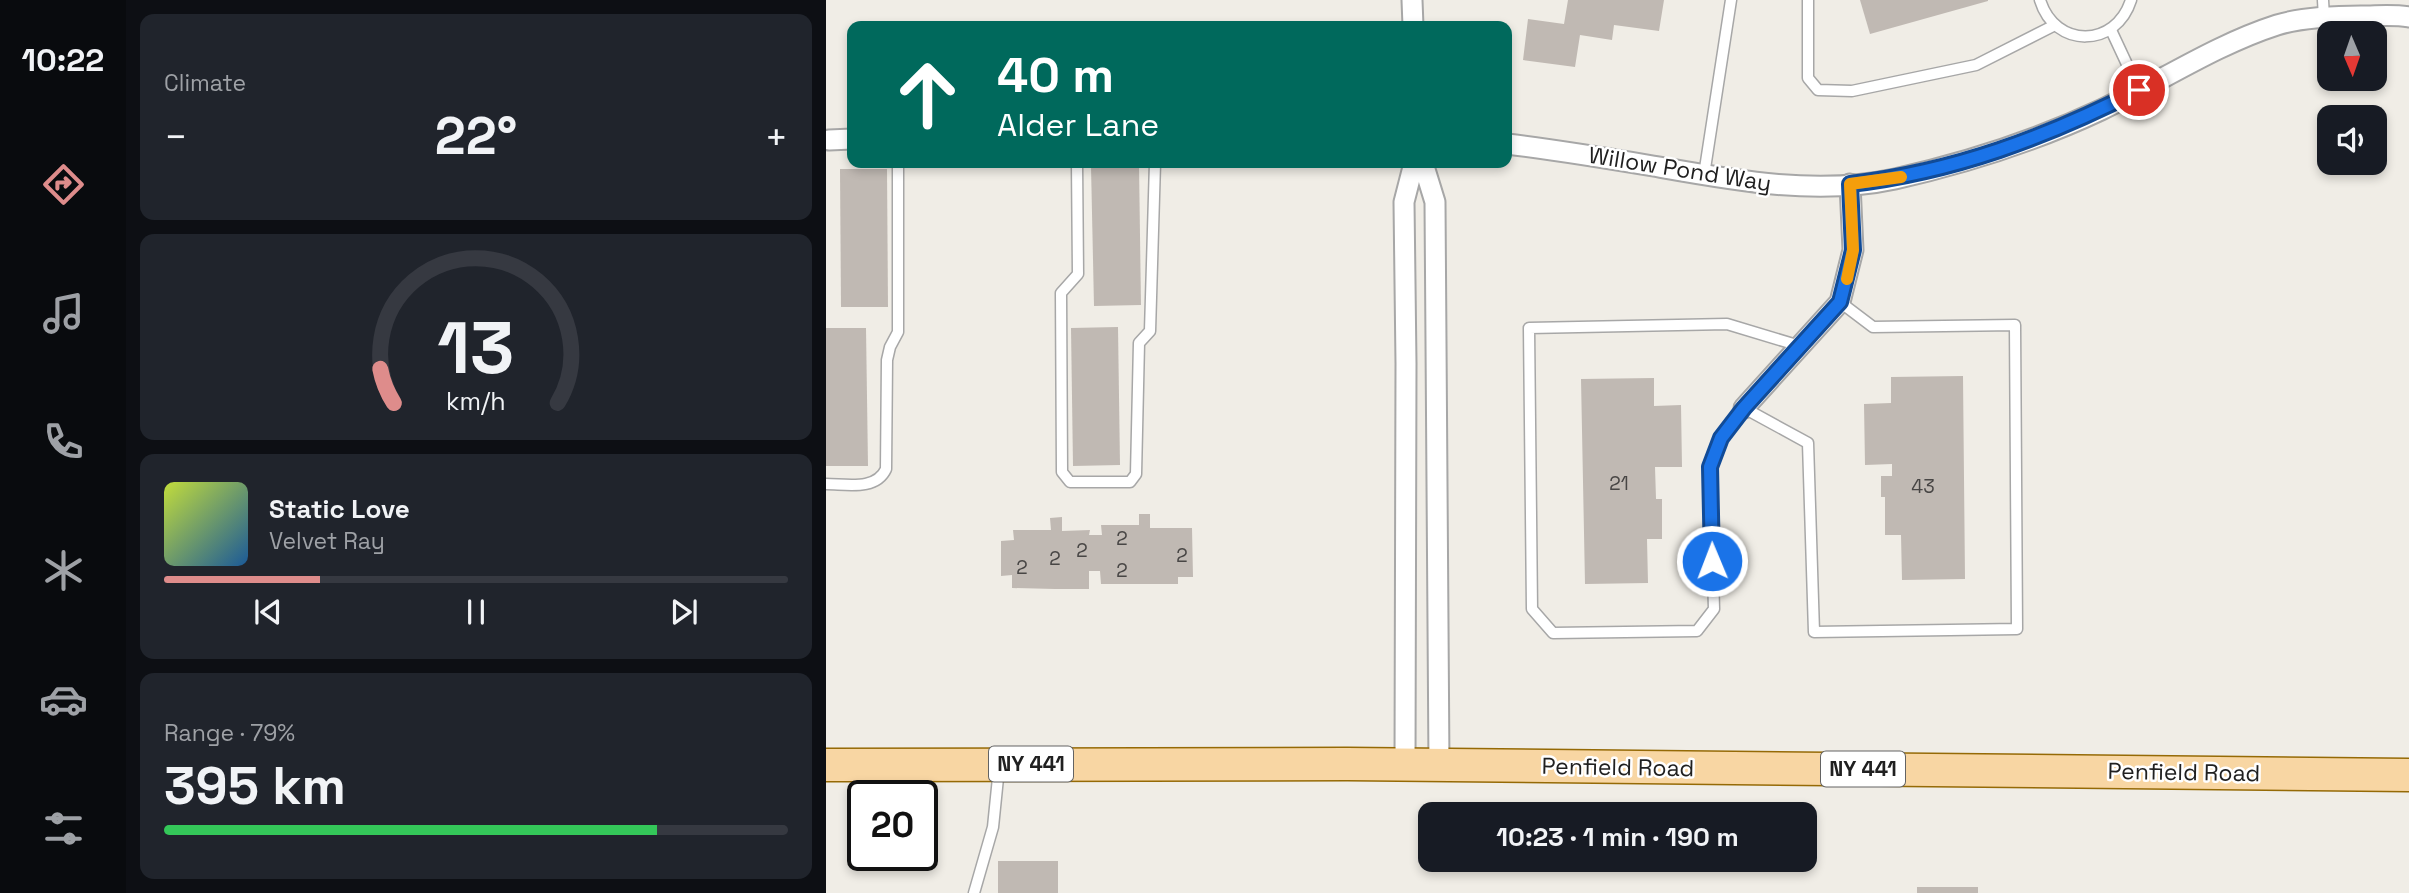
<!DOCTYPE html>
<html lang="en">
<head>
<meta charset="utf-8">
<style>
	body { margin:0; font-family:"Space Grotesk",sans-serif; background:#20242c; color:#f1f3f6; height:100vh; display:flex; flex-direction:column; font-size:26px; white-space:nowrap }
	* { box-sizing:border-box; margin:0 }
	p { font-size:23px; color:#9ea1a6 }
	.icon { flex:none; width:38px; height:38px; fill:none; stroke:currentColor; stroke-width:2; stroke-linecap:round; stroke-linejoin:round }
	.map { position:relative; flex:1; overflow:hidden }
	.sheet { display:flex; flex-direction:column; gap:14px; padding:14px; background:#0d0f14; width:700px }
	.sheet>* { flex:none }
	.guide { position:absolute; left:21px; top:21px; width:665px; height:147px; border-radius:14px; box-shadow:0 4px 10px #0003; background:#00695c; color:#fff; overflow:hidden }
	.needle { width:46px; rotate:178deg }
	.fabs { position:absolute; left:1491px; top:21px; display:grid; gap:14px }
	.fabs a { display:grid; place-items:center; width:70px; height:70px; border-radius:14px; background:#171b24; box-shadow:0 4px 10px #0003; font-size:35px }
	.speed { position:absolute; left:21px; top:780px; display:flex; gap:14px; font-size:35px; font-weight:700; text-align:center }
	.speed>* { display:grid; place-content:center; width:91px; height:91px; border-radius:50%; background:#171b24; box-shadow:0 4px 10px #0003; line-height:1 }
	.speed .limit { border:4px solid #111; border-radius:10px; background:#fff; color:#111 }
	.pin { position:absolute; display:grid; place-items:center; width:60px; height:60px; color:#fff; margin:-30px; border:4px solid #fff; border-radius:50%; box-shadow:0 2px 7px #0007 }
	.me { position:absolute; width:77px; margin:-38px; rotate:359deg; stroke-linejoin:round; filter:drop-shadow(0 0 5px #0008) }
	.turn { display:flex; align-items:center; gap:24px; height:147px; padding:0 35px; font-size:32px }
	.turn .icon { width:91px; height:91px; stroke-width:2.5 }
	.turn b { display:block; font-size:49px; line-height:60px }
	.big { font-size:52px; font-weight:800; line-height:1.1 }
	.sheet .card { flex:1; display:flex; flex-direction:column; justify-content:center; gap:10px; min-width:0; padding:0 24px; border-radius:14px; background:#20242c }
	.sheet .dial { align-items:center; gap:0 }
	.dial svg { height:182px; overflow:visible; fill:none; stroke:#363941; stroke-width:7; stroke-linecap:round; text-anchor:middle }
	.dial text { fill:#f1f3f6; stroke:none }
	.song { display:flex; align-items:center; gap:21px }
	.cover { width:84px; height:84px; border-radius:10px; background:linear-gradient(135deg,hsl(70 70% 55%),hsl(210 70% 35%)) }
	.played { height:7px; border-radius:4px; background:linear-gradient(90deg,#de8c8b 25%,#363941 25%) }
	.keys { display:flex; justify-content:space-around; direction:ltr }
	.heat { display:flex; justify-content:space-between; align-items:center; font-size:38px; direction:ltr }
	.charge { height:10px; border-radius:5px; background:linear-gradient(90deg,#34c759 79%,#363941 0) }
	.trip { position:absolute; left:592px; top:802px; width:399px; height:70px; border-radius:14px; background:#171b24; box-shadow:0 4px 10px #0003; font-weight:800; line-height:70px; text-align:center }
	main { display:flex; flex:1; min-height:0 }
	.tab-bar { display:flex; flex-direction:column; width:126px; justify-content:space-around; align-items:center; background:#090b0e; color:#9ea1a6 }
	.tab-bar .icon { width:49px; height:49px }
	.tab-bar .active { color:#de8c8b }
	.tab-bar b { font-size:32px; color:#f1f3f6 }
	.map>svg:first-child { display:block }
	.building { fill:#c0b9b3 }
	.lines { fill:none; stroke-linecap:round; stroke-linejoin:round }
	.lane-casing { stroke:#a7a7a7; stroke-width:13 }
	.street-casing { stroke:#a7a7a7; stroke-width:23 }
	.primary-casing { stroke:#956a06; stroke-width:35 }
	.lane { stroke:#fff; stroke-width:10 }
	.street { stroke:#fff; stroke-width:19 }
	.primary { stroke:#f8d6a3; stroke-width:32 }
	.route-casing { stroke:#114b97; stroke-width:18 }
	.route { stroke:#1a73e8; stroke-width:12 }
	.slow { stroke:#f59e0b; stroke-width:12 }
	.labels { text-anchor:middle; stroke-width:5; stroke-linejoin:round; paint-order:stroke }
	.number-label { font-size:19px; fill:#484645 }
	.shield { fill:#fff; stroke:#636363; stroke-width:2 }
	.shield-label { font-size:21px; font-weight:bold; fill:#202020 }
	.street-label { font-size:23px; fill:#202020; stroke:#fff }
</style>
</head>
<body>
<main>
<nav class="tab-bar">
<b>10:22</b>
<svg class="icon active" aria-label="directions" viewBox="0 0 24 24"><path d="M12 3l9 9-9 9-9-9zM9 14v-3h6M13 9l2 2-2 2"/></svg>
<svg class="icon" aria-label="music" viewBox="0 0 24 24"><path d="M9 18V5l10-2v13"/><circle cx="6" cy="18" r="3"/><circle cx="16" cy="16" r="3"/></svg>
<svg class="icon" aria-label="phone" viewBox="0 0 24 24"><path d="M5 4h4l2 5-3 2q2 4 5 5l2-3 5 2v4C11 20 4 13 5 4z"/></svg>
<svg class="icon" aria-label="climate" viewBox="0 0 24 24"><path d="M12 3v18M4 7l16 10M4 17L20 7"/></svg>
<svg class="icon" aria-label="car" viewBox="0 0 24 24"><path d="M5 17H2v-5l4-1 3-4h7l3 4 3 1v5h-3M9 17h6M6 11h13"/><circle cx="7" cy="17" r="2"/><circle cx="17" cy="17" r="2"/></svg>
<svg class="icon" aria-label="filters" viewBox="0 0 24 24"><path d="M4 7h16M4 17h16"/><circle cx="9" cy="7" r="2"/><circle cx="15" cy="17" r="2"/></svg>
</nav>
<section class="sheet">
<div class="card"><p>Climate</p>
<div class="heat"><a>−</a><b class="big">22°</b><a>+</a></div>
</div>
<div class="card dial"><svg viewBox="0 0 100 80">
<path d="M14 69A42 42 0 1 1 86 69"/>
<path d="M14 69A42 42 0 0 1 8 54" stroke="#de8c8b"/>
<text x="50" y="56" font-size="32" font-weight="700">13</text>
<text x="50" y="72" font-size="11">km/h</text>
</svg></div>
<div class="card">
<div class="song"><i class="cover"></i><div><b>Static Love</b><p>Velvet Ray</p></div></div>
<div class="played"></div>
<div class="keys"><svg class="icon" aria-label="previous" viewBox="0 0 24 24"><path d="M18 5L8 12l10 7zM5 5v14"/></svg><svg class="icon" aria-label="pause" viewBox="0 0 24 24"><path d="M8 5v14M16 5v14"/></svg><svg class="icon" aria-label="next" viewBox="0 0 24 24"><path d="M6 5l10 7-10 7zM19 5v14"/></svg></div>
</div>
<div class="card"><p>Range · 79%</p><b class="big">395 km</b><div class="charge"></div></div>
</section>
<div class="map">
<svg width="1583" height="893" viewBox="0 0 1583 893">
	<rect width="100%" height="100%" fill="#f0ede6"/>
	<g class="building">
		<path d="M742,0H838L833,31L788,25L786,40L754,35L749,67L697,60L702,19L738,24Z"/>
		<path d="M1034,0H1162V1L1044,34Z"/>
		<path d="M313,165L315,305L268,306L265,166Z"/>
		<path d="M14,169H61L62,307H15Z"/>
		<path d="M292,327L294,465L247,466L245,328Z"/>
		<path d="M0,328H40L42,466H0Z"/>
		<path d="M1137,376L1139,579L1076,580L1075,535H1059V497H1055V476H1066V464L1039,465L1038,404L1065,403V377Z"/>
		<path d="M828,378V406L855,405L856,467H829L830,499H836V539H821L822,583L759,584L755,379Z"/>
		<path d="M313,514H324V528H366L367,577H352V584H275L274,571H263V589H229L186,588V575L175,576V541L188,540L187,530H225L224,518L236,517V531L264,530L263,535H276L275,525H313Z"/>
		<rect x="172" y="861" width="60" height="32"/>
		<rect x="1091" y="887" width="61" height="6"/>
	</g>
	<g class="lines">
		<g class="lane-casing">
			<g id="lane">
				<path d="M982,0V78L992,90L1026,91L1150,65L1229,25"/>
				<path d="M1214,0C1229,49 1290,48 1305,0"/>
				<path d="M1497,0L1498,18"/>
				<path d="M1285,30L1313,90"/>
				<path d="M251,163L252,274L235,293L236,472L244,482H304L310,474L313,343L324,331L329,163"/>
				<path d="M878,175L905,0"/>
				<path d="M974,346L901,324L703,328L706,609L727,633L871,631L888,609L884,467L895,438L918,408L982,443L988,632L1191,629L1189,325L1047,327L1014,302"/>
				<path d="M0,484C20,484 50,491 60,469L61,360L64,347L72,332V163"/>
				<path d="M148,893L167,827L173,768"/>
			</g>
		</g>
		<g class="street-casing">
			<g id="street">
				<path d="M586,0L587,26"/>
				<path d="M3,140L26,139"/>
				<path d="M681,144C730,150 779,158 827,166C906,180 990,196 1069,179C1140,163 1209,141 1275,110C1334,82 1389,45 1451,25C1477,17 1509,16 1535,16C1551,16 1568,14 1583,17"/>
				<path d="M597,163L609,202L613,765"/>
				<path d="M918,408L1014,302L1027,250L1024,184"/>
				<path d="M579,764L580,363L578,202L588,163"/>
			</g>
		</g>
		<g class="primary-casing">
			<path id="primary" d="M0,765L521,764L1583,775"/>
		</g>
		<use href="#lane" class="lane"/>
		<use href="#street" class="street"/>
		<use href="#primary" class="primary"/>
	</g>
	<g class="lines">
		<g class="route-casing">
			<path id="route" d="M886,561L884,467L895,438L918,408L1014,302L1027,250L1024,184C1128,172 1221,137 1313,90"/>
		</g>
		<use href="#route" class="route"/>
		<path class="slow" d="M1021,279L1027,250L1024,184L1075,177"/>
	</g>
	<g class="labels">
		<g class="number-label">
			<text x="793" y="490">21</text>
			<text x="1097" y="493">43</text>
			<text x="296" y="545">2</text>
			<text x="256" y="557">2</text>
			<text x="356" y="562">2</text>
			<text x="229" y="565">2</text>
			<text x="196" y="574">2</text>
			<text x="296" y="577">2</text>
		</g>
		<g class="shield">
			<rect x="163" y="746.5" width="84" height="35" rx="5"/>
			<rect x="995" y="751.5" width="84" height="35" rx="5"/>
		</g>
		<g class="shield-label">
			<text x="205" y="771">NY 441</text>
			<text x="1037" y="776">NY 441</text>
		</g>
		<g class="street-label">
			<text transform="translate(854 169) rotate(9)" y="8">Willow Pond Way</text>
			<text transform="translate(792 767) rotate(1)" y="8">Penfield Road</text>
			<text transform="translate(1358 772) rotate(1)" y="8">Penfield Road</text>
		</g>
	</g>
</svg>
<div class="fabs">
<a><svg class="needle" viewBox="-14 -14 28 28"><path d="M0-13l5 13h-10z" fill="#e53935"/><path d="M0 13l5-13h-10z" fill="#9ea1a6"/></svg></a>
<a><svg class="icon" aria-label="sound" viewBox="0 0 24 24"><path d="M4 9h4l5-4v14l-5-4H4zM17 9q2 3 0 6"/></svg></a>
</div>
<div class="speed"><div class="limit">20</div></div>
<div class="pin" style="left:1313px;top:90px;background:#d93025"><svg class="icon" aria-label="arrive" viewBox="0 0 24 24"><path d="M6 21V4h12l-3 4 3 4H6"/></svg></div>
<svg class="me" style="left:886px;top:561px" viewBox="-20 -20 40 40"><circle r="17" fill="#1a73e8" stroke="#fff" stroke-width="3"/><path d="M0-11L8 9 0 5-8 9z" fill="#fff"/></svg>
<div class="trip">10:23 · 1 min · 190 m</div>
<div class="guide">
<div class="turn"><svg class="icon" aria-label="ahead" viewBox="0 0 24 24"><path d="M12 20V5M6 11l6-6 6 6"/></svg><div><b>40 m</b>Alder Lane</div></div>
</div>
</div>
</main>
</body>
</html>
